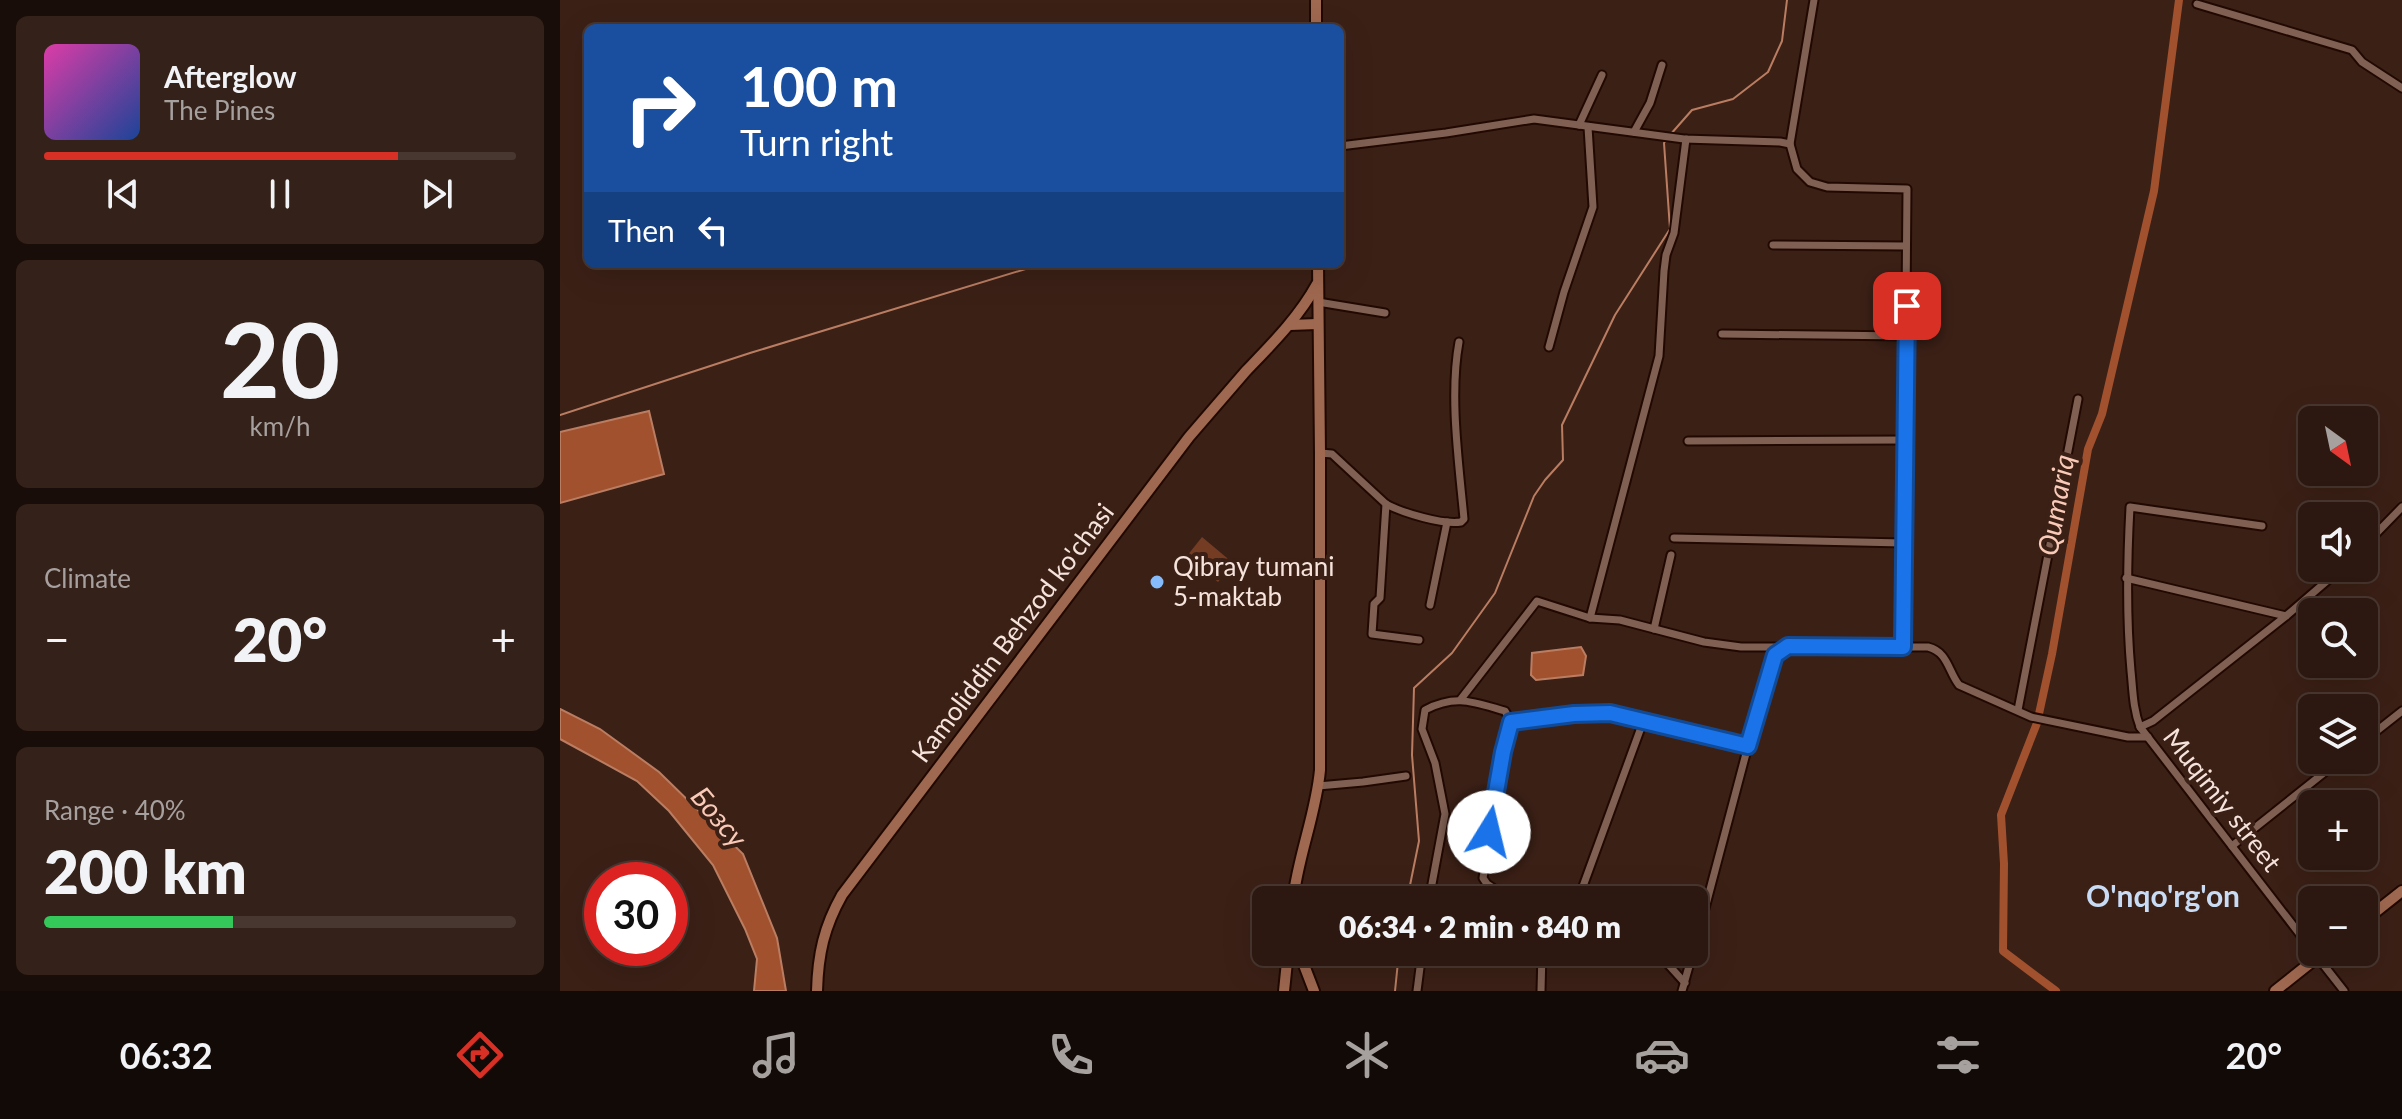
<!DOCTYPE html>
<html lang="en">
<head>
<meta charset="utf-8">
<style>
	body { margin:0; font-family:Lato,sans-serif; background:#342119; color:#f1f3f6; height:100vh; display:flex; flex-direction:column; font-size:30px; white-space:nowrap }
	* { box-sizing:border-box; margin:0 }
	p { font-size:26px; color:#a6a09f }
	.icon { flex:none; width:44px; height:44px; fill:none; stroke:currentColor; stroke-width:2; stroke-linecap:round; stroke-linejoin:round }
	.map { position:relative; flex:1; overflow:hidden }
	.drawer { display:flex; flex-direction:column; gap:16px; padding:16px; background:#180d09; width:560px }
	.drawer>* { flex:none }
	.banner { position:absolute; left:24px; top:24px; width:760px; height:244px; border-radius:12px; box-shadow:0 8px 32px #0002,0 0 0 2px #483730; background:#1a4fa0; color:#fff; overflow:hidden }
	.needle { width:52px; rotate:147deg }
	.tools { position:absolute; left:1738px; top:406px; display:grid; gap:16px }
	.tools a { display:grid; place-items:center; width:80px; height:80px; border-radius:12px; background:#2c1810; box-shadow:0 8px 32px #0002,0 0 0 2px #483730; font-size:40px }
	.speed { position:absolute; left:24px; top:862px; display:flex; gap:16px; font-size:40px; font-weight:700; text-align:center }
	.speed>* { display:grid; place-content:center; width:104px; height:104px; border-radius:50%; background:#2c1810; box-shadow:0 8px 32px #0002,0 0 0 2px #483730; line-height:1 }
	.speed .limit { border:12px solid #d22; background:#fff; color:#111 }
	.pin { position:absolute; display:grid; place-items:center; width:68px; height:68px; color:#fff; margin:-34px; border-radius:16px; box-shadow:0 4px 12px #0006 }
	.me { position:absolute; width:88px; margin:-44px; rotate:9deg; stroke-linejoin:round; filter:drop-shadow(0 0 6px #0008) }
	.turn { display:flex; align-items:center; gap:28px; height:168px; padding:0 24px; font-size:36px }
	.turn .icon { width:104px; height:104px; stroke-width:2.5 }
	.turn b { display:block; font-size:56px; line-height:68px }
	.then { display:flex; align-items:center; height:76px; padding:0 24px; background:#0003; gap:16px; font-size:30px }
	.big { font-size:60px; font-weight:800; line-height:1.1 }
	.drawer .card { flex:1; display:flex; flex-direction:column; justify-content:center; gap:12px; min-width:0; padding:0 28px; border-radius:12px; background:#342119 }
	.drawer .dial { align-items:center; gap:0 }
	.dial b { font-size:104px; line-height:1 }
	.song { display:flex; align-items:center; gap:24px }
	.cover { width:96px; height:96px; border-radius:12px; background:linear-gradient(135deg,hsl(320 70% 55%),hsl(220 70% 35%)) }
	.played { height:8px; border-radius:4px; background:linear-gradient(90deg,#d93025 75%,#483730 75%) }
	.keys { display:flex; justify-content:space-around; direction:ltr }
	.heat { display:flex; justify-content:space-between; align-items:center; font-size:44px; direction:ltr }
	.charge { height:12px; border-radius:6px; background:linear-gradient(90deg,#34c759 40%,#483730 0) }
	.trip { position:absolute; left:692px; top:886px; width:456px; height:80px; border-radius:12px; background:#2c1810; box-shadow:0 8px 32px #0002,0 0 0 2px #483730; font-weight:800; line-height:80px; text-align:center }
	.tab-bar { display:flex; height:128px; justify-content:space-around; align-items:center; background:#120a06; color:#a6a09f }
	.tab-bar .icon { width:56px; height:56px }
	.tab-bar .active { color:#d93025 }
	.tab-bar b { font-size:36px; color:#f1f3f6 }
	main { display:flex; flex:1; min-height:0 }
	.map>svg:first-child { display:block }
	.green { fill:#753c24 }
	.water { fill:#a1512e; stroke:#ba7d62; stroke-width:2 }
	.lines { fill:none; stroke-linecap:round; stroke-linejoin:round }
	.stream { stroke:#ba7d62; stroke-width:2 }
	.canal { stroke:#a1512e; stroke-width:8 }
	.minor-casing { stroke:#210902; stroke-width:11 }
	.secondary-casing { stroke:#210902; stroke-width:14 }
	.minor { stroke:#7f6053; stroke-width:7 }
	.secondary { stroke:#9f6850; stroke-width:10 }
	.route-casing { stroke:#114b97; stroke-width:20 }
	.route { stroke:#1a73e8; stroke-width:14 }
	.poi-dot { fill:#85bbfb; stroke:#3b2016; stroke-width:3 }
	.labels { text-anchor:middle; stroke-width:8; stroke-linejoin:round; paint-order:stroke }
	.poi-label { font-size:26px; fill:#f6e4dc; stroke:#3b2016; text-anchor:start }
	.street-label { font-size:26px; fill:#f6e4dc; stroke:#3b2016 }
	.water-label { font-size:28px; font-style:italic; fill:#f9cab8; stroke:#3b2016 }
	.quarter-label { font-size:30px; font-weight:bold; fill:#c8dcf5; stroke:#3b2016 }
</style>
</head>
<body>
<main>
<section class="drawer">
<div class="card">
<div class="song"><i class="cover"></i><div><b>Afterglow</b><p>The Pines</p></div></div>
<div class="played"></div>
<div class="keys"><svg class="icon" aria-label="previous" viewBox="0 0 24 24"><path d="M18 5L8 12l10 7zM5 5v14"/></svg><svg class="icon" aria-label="pause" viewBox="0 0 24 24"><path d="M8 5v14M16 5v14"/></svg><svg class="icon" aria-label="next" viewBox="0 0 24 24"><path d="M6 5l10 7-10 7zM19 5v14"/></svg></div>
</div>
<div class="card dial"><b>20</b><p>km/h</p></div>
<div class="card"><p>Climate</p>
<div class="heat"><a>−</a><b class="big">20°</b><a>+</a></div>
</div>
<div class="card"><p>Range · 40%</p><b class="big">200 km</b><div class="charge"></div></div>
</section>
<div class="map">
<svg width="1842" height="991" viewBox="0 0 1842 991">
	<rect width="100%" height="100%" fill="#3b2016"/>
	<path class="green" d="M642,537L673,563L658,582L627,556Z"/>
	<g class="water">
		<path d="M89,411L104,474L0,503V432Z"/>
		<path d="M1021,647L1026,656L1023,675L976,680L971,675L972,653Z"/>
		<path d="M0,709L40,729L99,772L183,854L217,938L226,991H194L197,959L185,929L153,865L109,811L77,781L0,739Z"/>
	</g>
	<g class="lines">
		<g class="stream">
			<path d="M1110,135L1132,110L1173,99L1208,72L1222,41L1227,0"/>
			<path d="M0,415L190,353L482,264"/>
			<path d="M847,900L859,841L852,755L854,688L892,653L935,593L974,496L985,480L1003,460L1002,425L1055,315L1110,229L1104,143L1106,140"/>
			<path d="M835,991L839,952"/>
		</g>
		<path class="canal" d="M1496,991L1443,951L1444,864L1441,815L1477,723L1492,654L1528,449L1542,414L1594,191L1619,0"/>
		<g class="minor-casing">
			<g id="minor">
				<path d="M1254,0L1230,144L1237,169L1250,182L1267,187L1347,189L1343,647"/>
				<path d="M1637,4L1792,50L1802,62L1842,88"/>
				<path d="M1019,125L1042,75"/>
				<path d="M1074,132L1090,103L1102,65"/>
				<path d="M780,146L886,133L974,119L1124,139L1220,142L1230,144"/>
				<path d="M1213,245L1346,246"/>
				<path d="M758,302L825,313"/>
				<path d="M1162,334L1347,336"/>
				<path d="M989,347L1004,292L1033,207L1028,127"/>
				<path d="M1128,441L1346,440"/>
				<path d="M760,453L772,454L826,504C843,513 883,525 901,522L904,519C899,464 889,396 899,342"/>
				<path d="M826,504L820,598L814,604L812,634L859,640"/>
				<path d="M1702,526L1570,507C1567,562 1566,616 1571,671C1573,690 1573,709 1580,727L1752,950"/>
				<path d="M1114,538L1343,543"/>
				<path d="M1804,546L1842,507"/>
				<path d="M1566,578L1726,616"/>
				<path d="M870,605L887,522"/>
				<path d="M1030,618L1099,356L1104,271L1106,255L1114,233L1126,139"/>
				<path d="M1094,629L1111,555"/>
				<path d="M901,699L977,601L1030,618L1060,620L1144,642L1181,647H1368C1388,652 1388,671 1399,685L1471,717L1568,737H1588"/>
				<path d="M1458,710L1518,399"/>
				<path d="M951,722L1014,714L1050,713L1188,746"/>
				<path d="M1580,727L1593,721L1726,616L1782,568"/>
				<path d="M1804,741L1842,711"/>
				<path d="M758,786L803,782L846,776"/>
				<path d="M1672,846L1780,760"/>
				<path d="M869,900L885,814L875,763L862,729L865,710C896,694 913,702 945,711L951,722L943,752L923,878L927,884L951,900"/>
				<path d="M1018,900L1083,722"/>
				<path d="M1134,950L1188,746L1215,655L1228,646"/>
				<path d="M1097,952L1125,983"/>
				<path d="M1755,954L1784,991"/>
				<path d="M857,991L862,952"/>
				<path d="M981,991L982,952"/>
				<path d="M1122,991L1133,952"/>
			</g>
		</g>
		<g class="secondary-casing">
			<g id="secondary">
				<path d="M756,0V28"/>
				<path d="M730,325L757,324"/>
				<path d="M733,900C738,856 756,814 760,770V453L758,264"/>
				<path d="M1804,921L1842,891"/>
				<path d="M739,952L754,991"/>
				<path d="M257,991C258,954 264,927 282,895L629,437C648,415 667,393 686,371C712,344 739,317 757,284"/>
				<path d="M724,991L728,952"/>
				<path d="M1715,991L1764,952"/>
			</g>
		</g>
		<use href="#minor" class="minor"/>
		<use href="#secondary" class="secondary"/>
	</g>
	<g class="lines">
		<g class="route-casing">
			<path id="route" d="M929,832L943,752L951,722L1014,714L1050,713L1188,746L1215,655L1228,646L1343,647L1347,306"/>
		</g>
		<use href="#route" class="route"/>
	</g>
	<circle class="poi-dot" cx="597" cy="582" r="8"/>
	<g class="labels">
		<g class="poi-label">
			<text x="613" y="576">Qibray tumani<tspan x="613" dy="30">5-maktab</tspan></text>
		</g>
		<g class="street-label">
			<text transform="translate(453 633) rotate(-53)" y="9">Kamoliddin Behzod ko'chasi</text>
			<text transform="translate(1662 800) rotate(52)" y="9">Muqimiy street</text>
		</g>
		<g class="water-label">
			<text transform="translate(1496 505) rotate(-80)" y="10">Qumariq</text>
			<text transform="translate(159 817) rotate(50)" y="10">Бозсу</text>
		</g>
		<g class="quarter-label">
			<text x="1603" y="907">O'nqo'rg'on</text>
		</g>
	</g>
</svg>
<div class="tools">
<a><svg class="needle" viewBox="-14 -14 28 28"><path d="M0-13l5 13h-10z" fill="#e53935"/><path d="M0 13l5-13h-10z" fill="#a6a09f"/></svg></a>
<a><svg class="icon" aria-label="sound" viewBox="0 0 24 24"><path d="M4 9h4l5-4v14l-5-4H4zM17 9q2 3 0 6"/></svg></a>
<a><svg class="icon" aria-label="search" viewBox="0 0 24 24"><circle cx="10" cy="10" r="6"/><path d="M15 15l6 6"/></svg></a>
<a><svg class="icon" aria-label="layers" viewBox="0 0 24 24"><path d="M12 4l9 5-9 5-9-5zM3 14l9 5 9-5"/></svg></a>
<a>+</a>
<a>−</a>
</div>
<div class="speed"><div class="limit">30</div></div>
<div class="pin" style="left:1347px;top:306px;background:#d93025"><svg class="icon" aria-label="arrive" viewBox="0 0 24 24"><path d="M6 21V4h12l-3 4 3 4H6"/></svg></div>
<svg class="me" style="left:929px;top:832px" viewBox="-20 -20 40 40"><circle r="19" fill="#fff"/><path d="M0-13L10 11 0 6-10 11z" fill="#1a73e8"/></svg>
<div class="trip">06:34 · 2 min · 840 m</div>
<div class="banner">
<div class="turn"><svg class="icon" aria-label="right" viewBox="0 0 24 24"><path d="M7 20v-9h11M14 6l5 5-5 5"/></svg><div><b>100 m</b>Turn right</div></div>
<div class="then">Then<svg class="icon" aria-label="left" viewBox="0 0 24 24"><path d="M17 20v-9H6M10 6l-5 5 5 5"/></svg></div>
</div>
</div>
</main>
<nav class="tab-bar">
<b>06:32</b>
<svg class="icon active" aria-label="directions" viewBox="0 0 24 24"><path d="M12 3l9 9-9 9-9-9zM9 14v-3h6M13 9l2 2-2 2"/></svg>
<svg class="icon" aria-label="music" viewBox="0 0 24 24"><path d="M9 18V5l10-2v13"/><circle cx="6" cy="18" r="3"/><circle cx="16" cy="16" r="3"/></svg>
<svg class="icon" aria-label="phone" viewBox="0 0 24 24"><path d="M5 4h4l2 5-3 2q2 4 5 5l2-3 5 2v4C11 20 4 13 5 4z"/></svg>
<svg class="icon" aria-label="climate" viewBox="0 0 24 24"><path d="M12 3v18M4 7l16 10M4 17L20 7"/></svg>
<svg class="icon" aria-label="car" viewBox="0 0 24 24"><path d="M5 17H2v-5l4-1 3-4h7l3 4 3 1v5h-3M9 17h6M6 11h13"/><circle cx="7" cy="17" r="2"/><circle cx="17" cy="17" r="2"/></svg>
<svg class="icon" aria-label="filters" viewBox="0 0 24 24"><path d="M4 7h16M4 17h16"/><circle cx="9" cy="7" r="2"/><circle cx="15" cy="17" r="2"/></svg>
<b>20°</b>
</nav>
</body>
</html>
